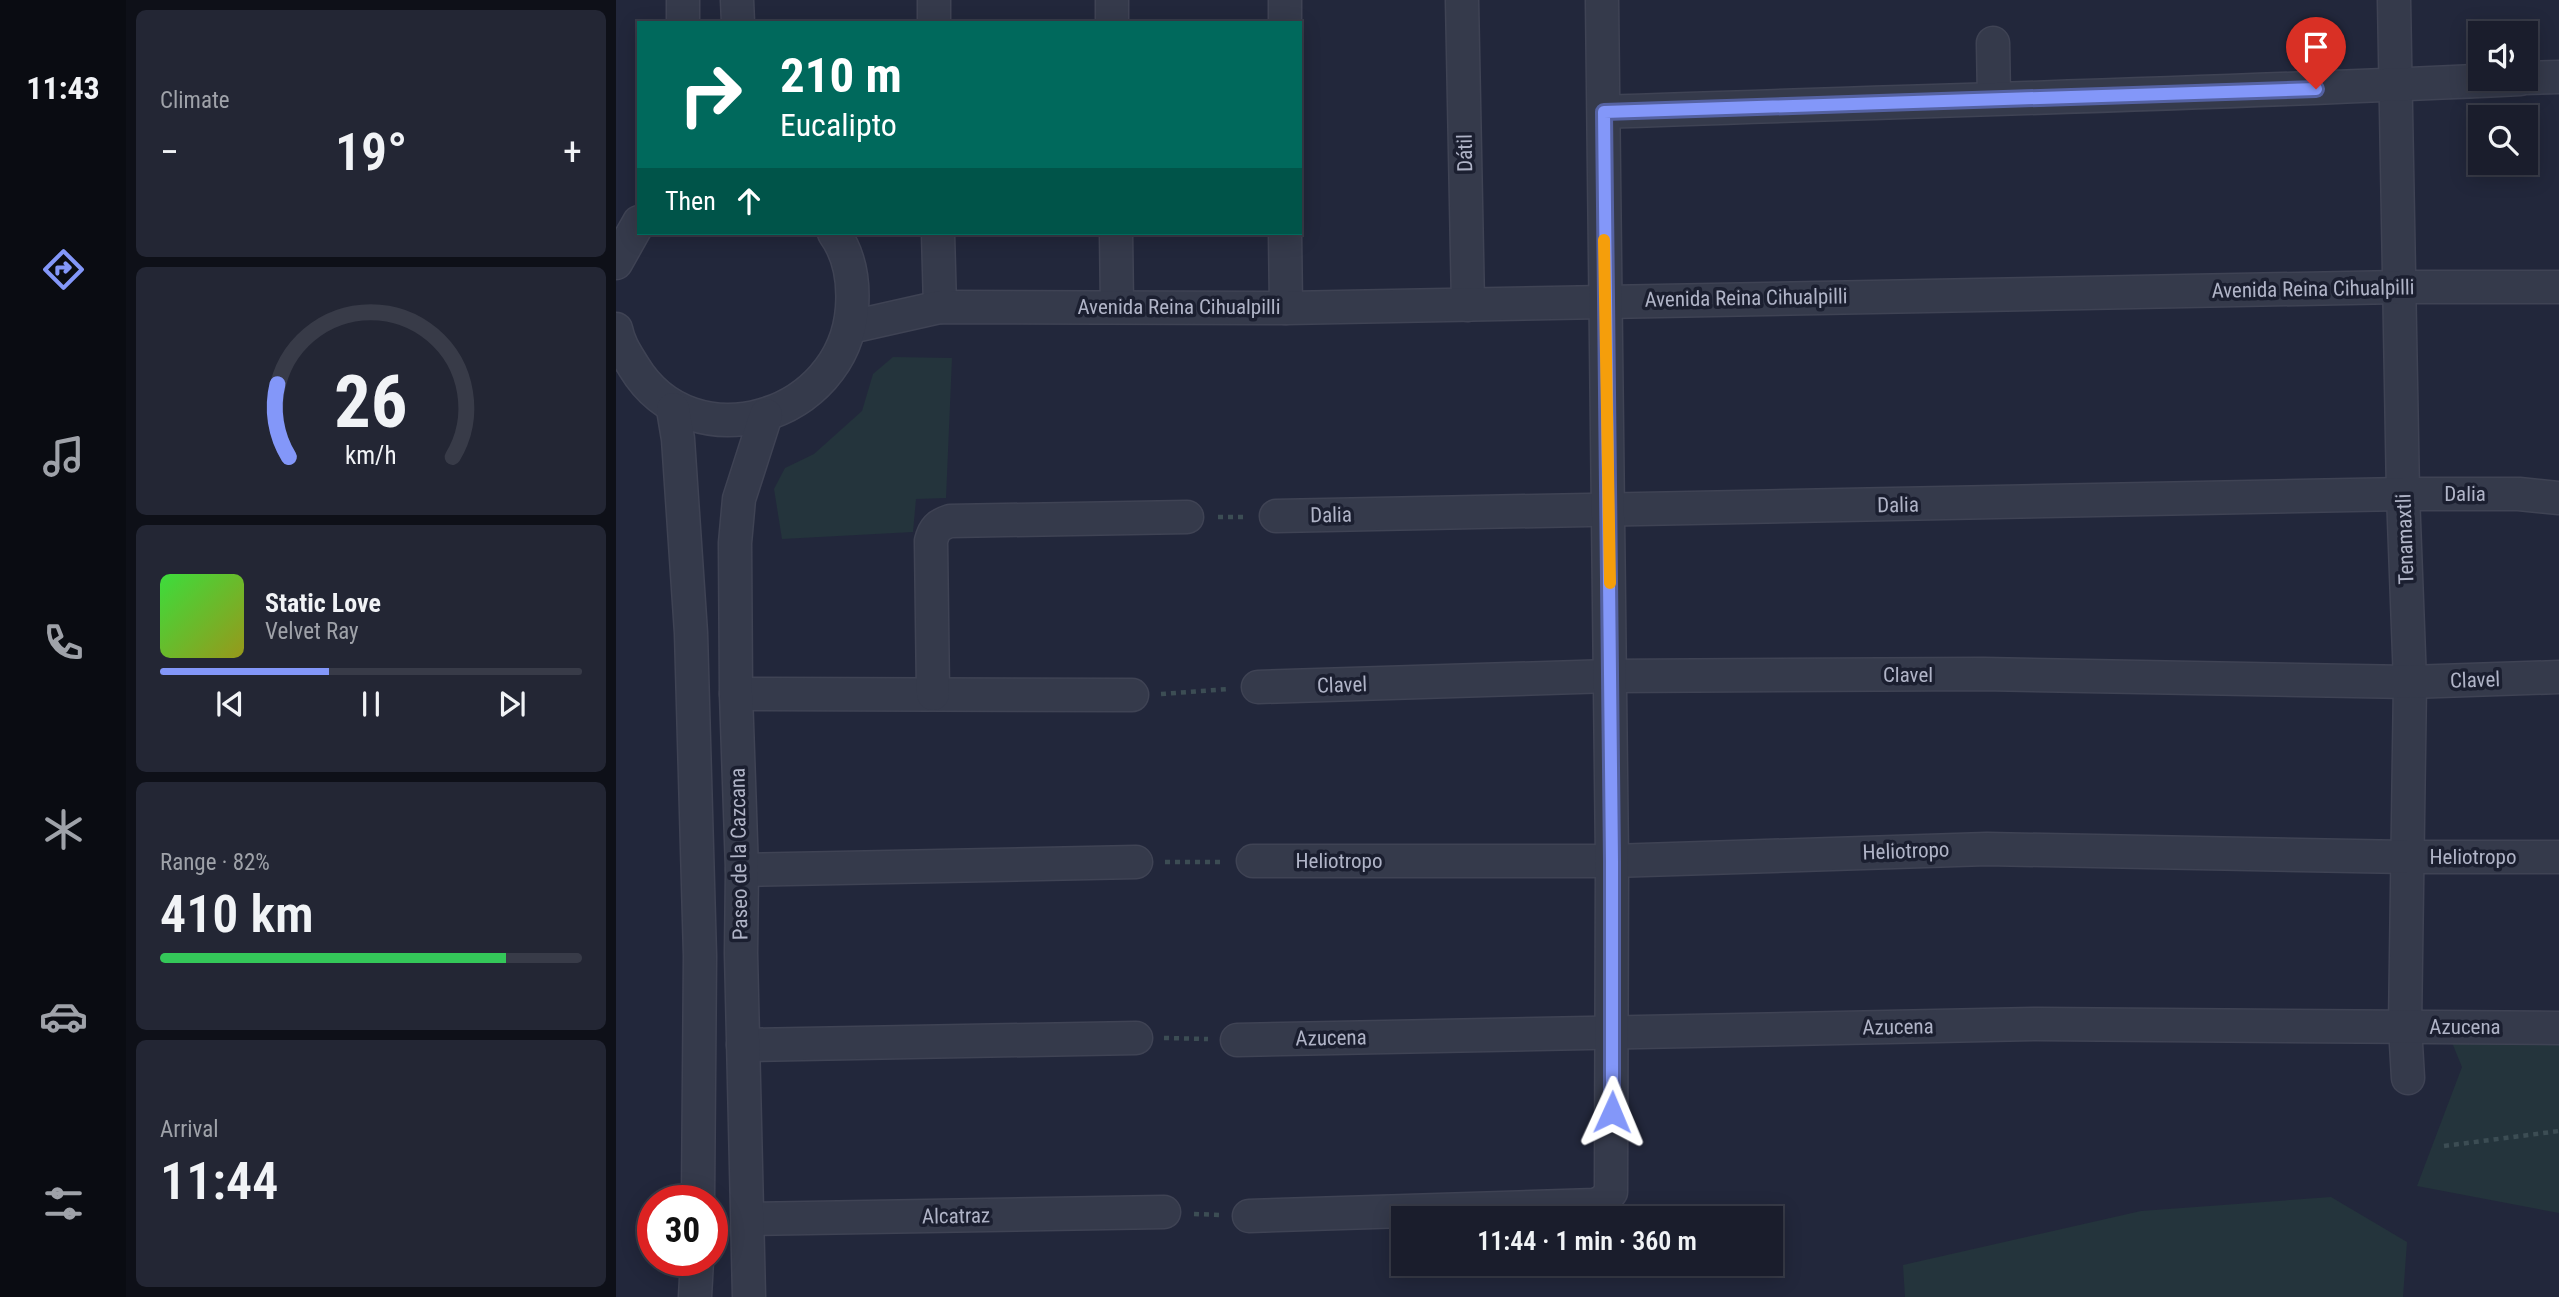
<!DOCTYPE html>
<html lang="en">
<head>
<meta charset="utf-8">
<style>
	body { margin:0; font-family:"Roboto Condensed",sans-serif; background:#232634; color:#f1f3f6; height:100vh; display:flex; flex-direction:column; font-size:26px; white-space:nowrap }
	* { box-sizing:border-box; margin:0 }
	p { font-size:23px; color:#9fa2a9 }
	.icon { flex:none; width:38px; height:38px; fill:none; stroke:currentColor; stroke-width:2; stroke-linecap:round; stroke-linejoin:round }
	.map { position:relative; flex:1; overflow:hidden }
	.panel { display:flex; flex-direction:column; gap:10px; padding:10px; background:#0e1018; width:490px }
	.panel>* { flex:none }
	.top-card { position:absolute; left:21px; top:21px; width:665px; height:214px; border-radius:0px; box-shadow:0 4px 18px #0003,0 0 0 2px #383b48; background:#00695c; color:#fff; overflow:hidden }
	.tools { position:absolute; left:1852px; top:21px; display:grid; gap:14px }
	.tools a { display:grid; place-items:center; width:70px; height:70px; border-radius:0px; background:#1a1d2c; box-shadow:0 4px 18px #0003,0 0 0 2px #383b48; font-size:35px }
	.speed { position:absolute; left:21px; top:1185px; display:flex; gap:14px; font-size:35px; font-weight:700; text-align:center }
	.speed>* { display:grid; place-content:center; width:91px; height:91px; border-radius:50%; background:#1a1d2c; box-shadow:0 4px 18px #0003,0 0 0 2px #383b48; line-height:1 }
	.speed .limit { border:10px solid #d22; background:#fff; color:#111 }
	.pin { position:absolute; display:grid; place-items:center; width:60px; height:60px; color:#fff; margin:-72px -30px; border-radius:50% 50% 50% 0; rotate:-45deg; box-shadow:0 0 7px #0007 }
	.pin .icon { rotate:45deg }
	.me { position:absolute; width:77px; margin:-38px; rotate:1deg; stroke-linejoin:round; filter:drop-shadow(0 0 5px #0008) }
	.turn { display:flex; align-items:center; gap:24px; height:147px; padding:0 28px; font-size:32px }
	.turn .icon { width:91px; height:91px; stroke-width:2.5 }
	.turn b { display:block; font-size:49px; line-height:60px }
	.then { display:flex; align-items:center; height:66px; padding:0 28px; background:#0003; gap:14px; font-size:26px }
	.big { font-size:52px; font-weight:600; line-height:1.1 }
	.panel .card { flex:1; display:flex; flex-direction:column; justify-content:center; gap:10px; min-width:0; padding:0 24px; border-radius:10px; background:#232634 }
	.panel .dial { align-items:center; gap:0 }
	.dial svg { height:182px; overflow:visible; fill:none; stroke:#383b48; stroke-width:7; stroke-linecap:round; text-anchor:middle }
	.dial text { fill:#f1f3f6; stroke:none }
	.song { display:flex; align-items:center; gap:21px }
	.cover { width:84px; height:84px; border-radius:10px; background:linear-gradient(135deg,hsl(120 70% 55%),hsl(60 70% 35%)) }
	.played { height:7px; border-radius:4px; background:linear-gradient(90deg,#8397f9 40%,#383b48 40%) }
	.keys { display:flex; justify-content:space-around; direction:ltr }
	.heat { display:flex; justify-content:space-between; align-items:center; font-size:38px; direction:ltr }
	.charge { height:10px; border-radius:5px; background:linear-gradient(90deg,#34c759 82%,#383b48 0) }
	.trip { position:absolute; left:775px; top:1206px; width:392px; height:70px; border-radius:0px; background:#1a1d2c; box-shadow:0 4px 18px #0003,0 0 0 2px #383b48; font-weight:600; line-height:70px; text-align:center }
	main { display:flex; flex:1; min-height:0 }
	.tab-bar { display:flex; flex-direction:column; width:126px; justify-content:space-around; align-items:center; background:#0a0c12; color:#9fa2a9 }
	.tab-bar .icon { width:49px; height:49px }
	.tab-bar .on { color:#8397f9 }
	.tab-bar b { font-size:32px; color:#f1f3f6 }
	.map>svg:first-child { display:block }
	.green { fill:#24343c }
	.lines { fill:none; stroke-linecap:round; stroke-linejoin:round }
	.minor-casing { stroke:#3f4354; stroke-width:35 }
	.path { stroke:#3c4d54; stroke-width:4.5; stroke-dasharray:5 5; stroke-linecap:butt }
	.minor { stroke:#353a4b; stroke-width:32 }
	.route-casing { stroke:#5562a2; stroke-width:18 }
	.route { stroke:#8397f9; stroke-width:12 }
	.slow { stroke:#f59e0b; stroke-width:12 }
	.labels { text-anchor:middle; stroke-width:7; stroke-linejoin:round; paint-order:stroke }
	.street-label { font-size:21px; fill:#b0b4c7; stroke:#1b1f30 }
</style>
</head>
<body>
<main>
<nav class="tab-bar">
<b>11:43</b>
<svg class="icon on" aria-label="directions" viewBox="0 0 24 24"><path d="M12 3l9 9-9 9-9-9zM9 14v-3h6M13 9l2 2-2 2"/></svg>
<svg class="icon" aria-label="music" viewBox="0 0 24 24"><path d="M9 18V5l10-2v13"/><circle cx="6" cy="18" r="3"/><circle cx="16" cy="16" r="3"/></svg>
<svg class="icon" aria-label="phone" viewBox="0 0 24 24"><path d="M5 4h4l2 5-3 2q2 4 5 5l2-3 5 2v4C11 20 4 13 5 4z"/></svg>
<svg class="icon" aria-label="climate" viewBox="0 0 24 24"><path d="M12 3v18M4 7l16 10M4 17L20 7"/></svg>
<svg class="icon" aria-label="car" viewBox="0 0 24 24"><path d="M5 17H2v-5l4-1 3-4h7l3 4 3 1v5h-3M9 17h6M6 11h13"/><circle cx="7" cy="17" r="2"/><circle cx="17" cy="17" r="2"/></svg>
<svg class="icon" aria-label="filters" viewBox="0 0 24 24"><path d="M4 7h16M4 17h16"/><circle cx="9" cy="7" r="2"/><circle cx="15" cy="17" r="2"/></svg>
</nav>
<section class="panel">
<div class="card"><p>Climate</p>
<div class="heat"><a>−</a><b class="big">19°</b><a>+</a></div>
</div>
<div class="card dial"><svg viewBox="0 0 100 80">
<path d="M14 69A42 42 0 1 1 86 69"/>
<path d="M14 69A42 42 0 0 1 9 37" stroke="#8397f9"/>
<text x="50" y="56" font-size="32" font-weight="700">26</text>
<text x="50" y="72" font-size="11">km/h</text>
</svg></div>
<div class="card">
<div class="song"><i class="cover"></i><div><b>Static Love</b><p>Velvet Ray</p></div></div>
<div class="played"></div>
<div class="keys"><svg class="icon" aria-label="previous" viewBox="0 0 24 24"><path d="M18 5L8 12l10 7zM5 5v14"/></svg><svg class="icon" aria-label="pause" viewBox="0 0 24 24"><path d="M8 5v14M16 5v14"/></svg><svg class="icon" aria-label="next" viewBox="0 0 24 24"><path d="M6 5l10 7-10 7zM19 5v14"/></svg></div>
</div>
<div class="card"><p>Range · 82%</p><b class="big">410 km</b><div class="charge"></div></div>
<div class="card"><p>Arrival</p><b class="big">11:44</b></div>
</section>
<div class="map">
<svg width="1943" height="1297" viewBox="0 0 1943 1297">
	<rect width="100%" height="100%" fill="#22273b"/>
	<g class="green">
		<path d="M277,357L336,358L330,498L300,499L297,532L166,539L158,489L169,468L198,454L246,411L257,374Z"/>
		<path d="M1830,1028L1943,1032V1213L1801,1186L1846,1067Z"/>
		<path d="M1715,1197L1791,1242L1787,1297H1289L1287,1265L1525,1211Z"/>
	</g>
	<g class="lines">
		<g class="minor-casing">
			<g id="minor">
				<path d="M67,0V23"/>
				<path d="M121,0L122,23"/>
				<path d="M318,0V23"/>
				<path d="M496,0V23"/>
				<path d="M669,0V23"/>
				<path d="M846,0L852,305"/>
				<path d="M1778,0L1787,494L1794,682L1789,1027L1792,1078"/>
				<path d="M1377,43L1378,98"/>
				<path d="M1909,78L1943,77"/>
				<path d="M988,112C1293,101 1598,94 1904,79"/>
				<path d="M322,233L324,307"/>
				<path d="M500,233L501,306"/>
				<path d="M669,233L670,308"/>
				<path d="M0,263L23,222"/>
				<path d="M235,327L324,307L670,308L1783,287H1943"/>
				<path d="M0,329C3,344 10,354 18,367C77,464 228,418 236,308C238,281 234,255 218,233"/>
				<path d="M57,409L62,439L75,633L84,956L82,1200"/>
				<path d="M660,516L1787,494H1903L1943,498"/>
				<path d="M642,687L994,676L1367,674L1794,682L1943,677"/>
				<path d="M120,694L516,695"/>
				<path d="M317,694L315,541C318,529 322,525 334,521L571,517"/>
				<path d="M637,861H996L1371,849L1791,857H1943"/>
				<path d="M126,870L520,862"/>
				<path d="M621,1040L1421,1024L1943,1028"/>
				<path d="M127,1045L520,1038"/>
				<path d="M633,1216L979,1205L988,1201L995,1192L996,861L986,0"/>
				<path d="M132,1219L548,1212"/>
				<path d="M79,1297L81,1260"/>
				<path d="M133,1297L125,953L126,870L120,694L119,543L123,499L150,415"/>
			</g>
		</g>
		<g class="path">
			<path d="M602,517H631"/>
			<path d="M545,694L613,689"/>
			<path d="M549,862H607"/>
			<path d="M548,1038L592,1039"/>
			<path d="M1828,1146L1943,1131"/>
			<path d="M578,1214L605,1215"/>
		</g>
		<use href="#minor" class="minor"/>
	</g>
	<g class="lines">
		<g class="route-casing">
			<path id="route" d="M996,1112V861L988,112L1700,89"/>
		</g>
		<use href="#route" class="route"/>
		<path class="slow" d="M988,240L994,583"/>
	</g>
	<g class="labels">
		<g class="street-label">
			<text transform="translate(849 153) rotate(-91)" y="7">Dátil</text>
			<text transform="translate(1697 289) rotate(-1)" y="7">Avenida Reina Cihualpilli</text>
			<text transform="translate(1130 298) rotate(-1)" y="7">Avenida Reina Cihualpilli</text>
			<text x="563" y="314">Avenida Reina Cihualpilli</text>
			<text x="1849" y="501">Dalia</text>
			<text transform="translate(1282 505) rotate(-1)" y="7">Dalia</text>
			<text transform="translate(715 515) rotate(-1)" y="7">Dalia</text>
			<text transform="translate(1789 539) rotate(-92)" y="7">Tenamaxtli</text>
			<text x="1292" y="682">Clavel</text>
			<text transform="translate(1859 680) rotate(-2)" y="7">Clavel</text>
			<text transform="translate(726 685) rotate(-2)" y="7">Clavel</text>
			<text transform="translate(1290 851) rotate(-2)" y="7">Heliotropo</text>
			<text transform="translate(123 854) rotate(-91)" y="7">Paseo de la Cazcana</text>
			<text x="1857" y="864">Heliotropo</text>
			<text x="723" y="868">Heliotropo</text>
			<text transform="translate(1282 1027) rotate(-1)" y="7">Azucena</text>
			<text x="1849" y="1034">Azucena</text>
			<text transform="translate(715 1038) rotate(-1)" y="7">Azucena</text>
			<text transform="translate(340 1216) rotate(-1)" y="7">Alcatraz</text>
		</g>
	</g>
</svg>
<div class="tools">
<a><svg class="icon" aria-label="sound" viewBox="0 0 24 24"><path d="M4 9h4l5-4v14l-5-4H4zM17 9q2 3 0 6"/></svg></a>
<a><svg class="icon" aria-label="search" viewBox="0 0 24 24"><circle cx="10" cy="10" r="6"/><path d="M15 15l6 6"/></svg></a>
</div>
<div class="speed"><div class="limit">30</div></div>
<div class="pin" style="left:1700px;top:89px;background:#d93025"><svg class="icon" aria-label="arrive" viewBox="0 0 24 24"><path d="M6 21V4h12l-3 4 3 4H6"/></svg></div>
<svg class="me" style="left:996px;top:1112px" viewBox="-20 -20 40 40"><path d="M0-17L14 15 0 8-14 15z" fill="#8397f9" stroke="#fff" stroke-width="4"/></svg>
<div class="trip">11:44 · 1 min · 360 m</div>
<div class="top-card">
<div class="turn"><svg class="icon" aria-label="right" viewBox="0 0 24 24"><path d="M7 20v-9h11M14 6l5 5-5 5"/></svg><div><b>210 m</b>Eucalipto</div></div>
<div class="then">Then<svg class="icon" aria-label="ahead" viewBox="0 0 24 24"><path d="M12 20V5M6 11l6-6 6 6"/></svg></div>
</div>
</div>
</main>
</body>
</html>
